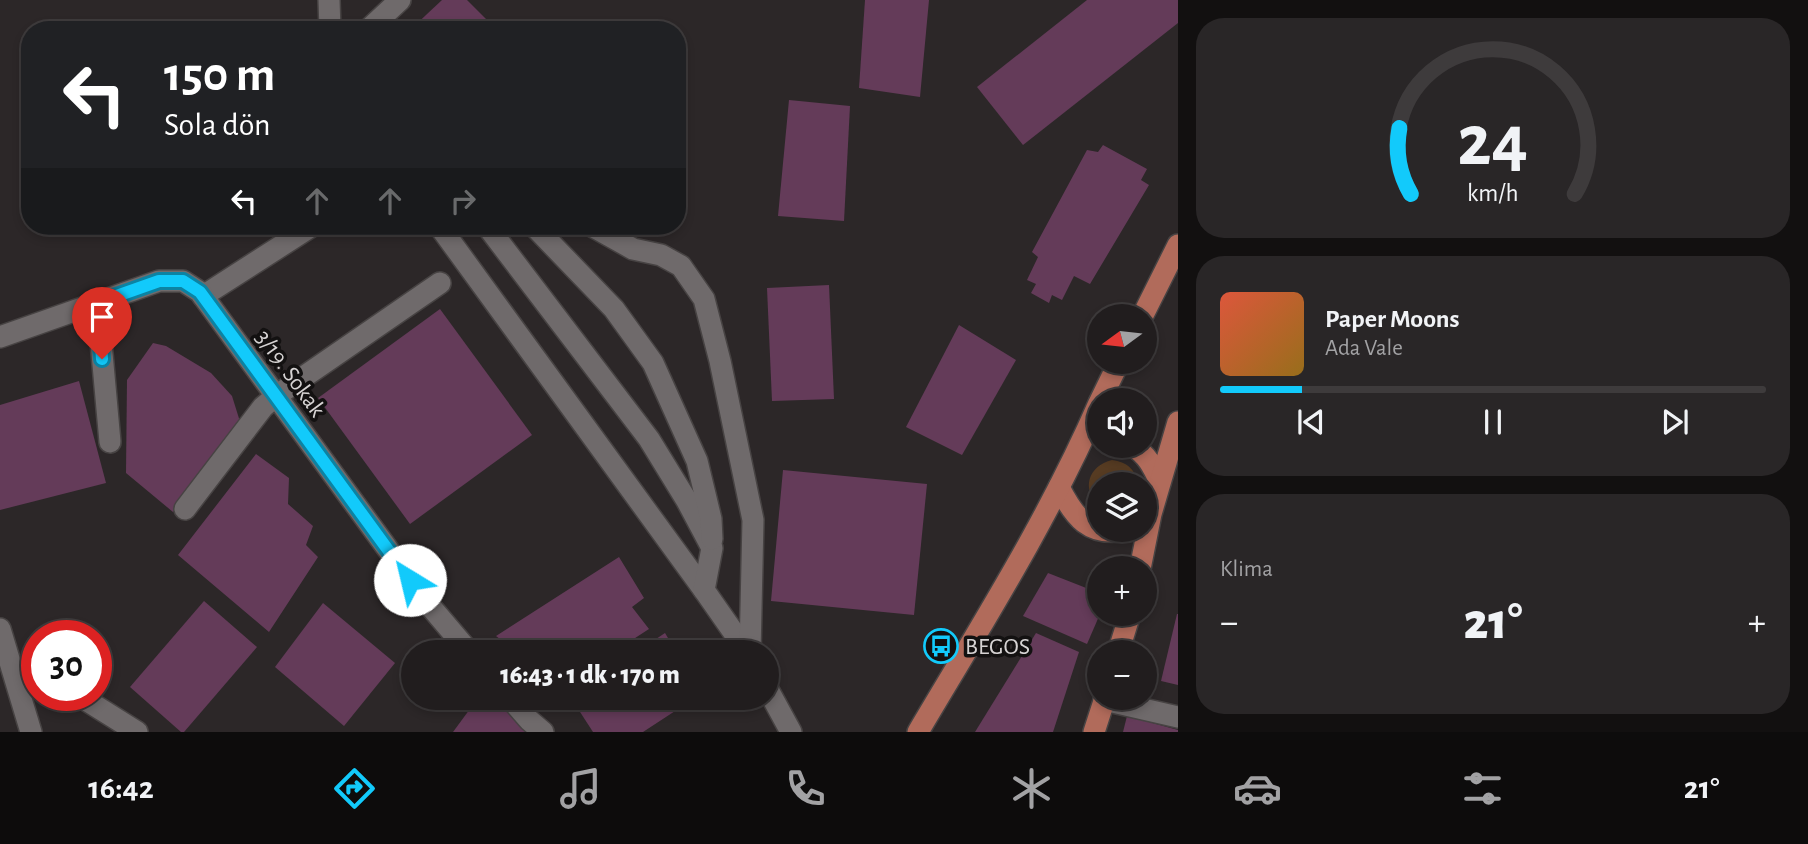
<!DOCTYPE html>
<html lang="tr">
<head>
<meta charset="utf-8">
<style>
	body { margin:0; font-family:"Alegreya Sans",sans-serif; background:#292627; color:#f1f3f6; height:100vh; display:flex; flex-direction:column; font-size:26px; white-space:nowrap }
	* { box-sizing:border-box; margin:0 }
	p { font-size:23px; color:#a2a2a4 }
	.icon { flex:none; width:38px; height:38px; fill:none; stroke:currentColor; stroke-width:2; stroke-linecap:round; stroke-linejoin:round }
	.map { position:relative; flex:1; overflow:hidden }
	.sheet { display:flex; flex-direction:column; gap:18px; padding:18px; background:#121010; width:630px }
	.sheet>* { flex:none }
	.hud { position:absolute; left:21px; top:21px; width:665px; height:214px; border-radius:28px; box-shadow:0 4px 10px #0003,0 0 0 2px #3e3b3c; background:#202124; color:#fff; overflow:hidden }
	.needle { width:46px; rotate:255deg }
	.buttons { position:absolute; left:1087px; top:304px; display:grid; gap:14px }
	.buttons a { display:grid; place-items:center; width:70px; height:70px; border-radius:50%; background:#211d1e; box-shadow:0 4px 10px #0003,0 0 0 2px #3e3b3c; font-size:35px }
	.speed { position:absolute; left:21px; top:620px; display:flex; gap:14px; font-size:35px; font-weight:700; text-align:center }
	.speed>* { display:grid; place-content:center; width:91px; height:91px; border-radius:50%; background:#211d1e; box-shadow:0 4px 10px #0003,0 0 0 2px #3e3b3c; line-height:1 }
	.speed .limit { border:10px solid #d22; background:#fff; color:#111 }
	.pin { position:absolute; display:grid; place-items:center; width:60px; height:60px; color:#fff; margin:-72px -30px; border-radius:50% 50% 50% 0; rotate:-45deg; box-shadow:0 0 7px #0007 }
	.pin .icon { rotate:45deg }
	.me { position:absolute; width:77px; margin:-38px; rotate:324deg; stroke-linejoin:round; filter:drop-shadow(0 0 5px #0008) }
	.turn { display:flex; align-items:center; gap:24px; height:147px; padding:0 28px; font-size:32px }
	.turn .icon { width:91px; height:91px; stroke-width:2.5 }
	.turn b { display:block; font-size:49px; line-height:60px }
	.lanes { display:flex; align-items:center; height:66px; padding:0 28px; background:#0003; justify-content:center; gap:35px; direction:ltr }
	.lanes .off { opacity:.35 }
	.big { font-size:52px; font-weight:800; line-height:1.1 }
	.sheet .widget { flex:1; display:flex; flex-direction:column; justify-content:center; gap:10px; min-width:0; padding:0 24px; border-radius:28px; background:#292627 }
	.sheet .dial { align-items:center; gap:0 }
	.dial svg { height:182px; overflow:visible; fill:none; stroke:#3e3b3c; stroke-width:7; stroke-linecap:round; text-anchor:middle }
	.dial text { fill:#f1f3f6; stroke:none }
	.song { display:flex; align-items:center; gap:21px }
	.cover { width:84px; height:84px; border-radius:10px; background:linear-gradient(135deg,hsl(10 70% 55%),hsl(40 70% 35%)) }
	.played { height:7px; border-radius:4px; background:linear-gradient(90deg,#12cafb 15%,#3e3b3c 15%) }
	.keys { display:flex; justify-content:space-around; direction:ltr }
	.heat { display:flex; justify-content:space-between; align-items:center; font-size:38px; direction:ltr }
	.trip { position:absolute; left:401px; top:640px; width:378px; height:70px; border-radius:35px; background:#211d1e; box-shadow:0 4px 10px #0003,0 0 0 2px #3e3b3c; font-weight:800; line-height:70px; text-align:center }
	.menu { display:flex; height:112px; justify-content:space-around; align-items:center; background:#0d0c0c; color:#a2a2a4 }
	.menu .icon { width:49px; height:49px }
	.menu .active { color:#12cafb }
	.menu b { font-size:32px; color:#f1f3f6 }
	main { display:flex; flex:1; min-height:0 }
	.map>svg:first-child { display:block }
	.green { fill:#563b22 }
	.building { fill:#643b59 }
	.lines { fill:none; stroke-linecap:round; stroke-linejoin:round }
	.minor-casing { stroke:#474343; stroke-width:24 }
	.major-casing { stroke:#474343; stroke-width:24 }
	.minor { stroke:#6f6a6b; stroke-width:21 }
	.major { stroke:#b16b5b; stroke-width:21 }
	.route-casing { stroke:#0c83a3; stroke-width:18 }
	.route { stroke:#12cafb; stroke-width:12 }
	.labels { text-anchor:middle; stroke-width:7; stroke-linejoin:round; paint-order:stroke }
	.street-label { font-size:24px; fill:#d6d3d3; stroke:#131111 }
	.poi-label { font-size:24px; fill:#d6d3d3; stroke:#131111; text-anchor:start }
</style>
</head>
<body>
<main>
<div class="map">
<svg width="1178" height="732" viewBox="0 0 1178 732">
	<rect width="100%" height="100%" fill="#2c2728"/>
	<path class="green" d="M1112,460C1127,462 1135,469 1139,485H1099V506C1081,489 1088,466 1112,460Z"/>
	<g class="building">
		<path d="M442,0H467L492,25L490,30H410Z"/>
		<path d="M865,0H929L920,97L859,88Z"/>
		<path d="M1087,0H1178V23L1023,145L977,87Z"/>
		<path d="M789,100L850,106L844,221L778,216Z"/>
		<path d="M1103,145L1147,169L1141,180L1149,185L1090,284L1074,276L1062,300L1052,295L1049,303L1031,293L1036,284L1027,280L1038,257L1032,252L1087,150L1098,152Z"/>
		<path d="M829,285L834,399L772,401L767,288Z"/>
		<path d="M440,309L532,435L410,524L318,398Z"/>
		<path d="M959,325L1016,360L962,455L906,427Z"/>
		<path d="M153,343L166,346L211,373L232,396L242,428L173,512L126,473L127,380Z"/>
		<path d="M79,381L106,483L0,510V405Z"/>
		<path d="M256,454L289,478L288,504L313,526L306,545L318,557L269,632L178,555Z"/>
		<path d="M783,470L927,484L914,615L771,601Z"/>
		<path d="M619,557L644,598L632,607L649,629L612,653H601L596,641L581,650L580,653H518L496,636Z"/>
		<path d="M1048,573L1099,593L1100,614L1087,644L1023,616Z"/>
		<path d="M204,601L257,647L184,732H181L130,687Z"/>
		<path d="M323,603L395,663L344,726L275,667Z"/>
		<path d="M1177,614H1178V685L1161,681Z"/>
		<path d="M665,633L677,653H635Z"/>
		<path d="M1036,633L1079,652L1053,732H975Z"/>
		<path d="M478,698H489L529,729L527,732H453Z"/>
		<path d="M571,698H695L643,732H593Z"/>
		<path d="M1127,716L1178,730V732H1123Z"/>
	</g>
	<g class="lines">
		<g class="minor-casing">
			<g id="minor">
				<path d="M329,0L330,30"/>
				<path d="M368,30L400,0"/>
				<path d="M441,226L440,227L704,590"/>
				<path d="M487,226L649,439L687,501L712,548L704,590L748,653"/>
				<path d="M534,226L614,309L653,363L697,461L711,519L712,539"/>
				<path d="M592,226L633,249L661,255L681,266L704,299L720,361L753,520L750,653"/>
				<path d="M203,296L312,226"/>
				<path d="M94,304L100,331L110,442"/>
				<path d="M0,337L159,281H183L200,292L425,600L470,653"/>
				<path d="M185,509L263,407L276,396L440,283"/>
				<path d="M0,629L31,732"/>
				<path d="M766,686L791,732"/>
				<path d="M78,695L137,732"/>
				<path d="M510,698L529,720L543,732"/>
				<path d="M1104,700L1178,717"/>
			</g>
		</g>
		<g class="major-casing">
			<g id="major">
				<path d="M1142,317L1178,245"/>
				<path d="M1100,401L1119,362"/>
				<path d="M1132,446C1147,454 1153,467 1160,482"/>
				<path d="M1059,487C1074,517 1089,537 1126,530"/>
				<path d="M1140,569L1151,514L1178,422"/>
				<path d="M1118,653L1130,614"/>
				<path d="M918,732C982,624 1049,518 1099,403"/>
				<path d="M1094,732L1105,698"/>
			</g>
		</g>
		<use href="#minor" class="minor"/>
		<use href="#major" class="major"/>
	</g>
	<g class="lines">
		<g class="route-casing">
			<path id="route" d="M102,359L100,331L94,304L159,281H183L200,292L410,580"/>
		</g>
		<use href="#route" class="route"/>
	</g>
	<defs>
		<g id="bus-ring" transform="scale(1.75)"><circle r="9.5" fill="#131111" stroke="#12cafb" stroke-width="1.5"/><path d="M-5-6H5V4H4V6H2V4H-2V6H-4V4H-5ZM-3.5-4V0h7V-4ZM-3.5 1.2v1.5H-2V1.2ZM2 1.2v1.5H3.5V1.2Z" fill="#12cafb"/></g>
	</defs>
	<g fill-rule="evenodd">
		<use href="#bus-ring" x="941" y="646"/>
	</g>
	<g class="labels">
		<g class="street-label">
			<text transform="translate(291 373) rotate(54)" y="8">3/19. Sokak</text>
		</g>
		<g class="poi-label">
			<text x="965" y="654">BEGOS</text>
		</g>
	</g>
</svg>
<div class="buttons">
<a><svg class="needle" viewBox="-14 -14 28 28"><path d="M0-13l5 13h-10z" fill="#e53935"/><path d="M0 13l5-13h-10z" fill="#a2a2a4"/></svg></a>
<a><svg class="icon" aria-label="sound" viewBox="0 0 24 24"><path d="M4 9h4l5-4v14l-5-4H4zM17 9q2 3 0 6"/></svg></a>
<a><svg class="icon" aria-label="layers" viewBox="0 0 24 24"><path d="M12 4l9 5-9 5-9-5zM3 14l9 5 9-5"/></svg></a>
<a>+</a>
<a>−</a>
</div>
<div class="speed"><div class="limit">30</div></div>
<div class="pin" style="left:102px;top:359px;background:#d93025"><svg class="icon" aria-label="arrive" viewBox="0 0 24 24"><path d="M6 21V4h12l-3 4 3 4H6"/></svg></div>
<svg class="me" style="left:410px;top:580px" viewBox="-20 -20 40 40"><circle r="19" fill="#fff"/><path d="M0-13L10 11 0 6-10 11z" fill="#12cafb"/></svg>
<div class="trip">16:43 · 1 dk · 170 m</div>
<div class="hud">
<div class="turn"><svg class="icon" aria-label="left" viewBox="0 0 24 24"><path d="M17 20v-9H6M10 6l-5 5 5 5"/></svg><div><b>150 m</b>Sola dön</div></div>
<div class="lanes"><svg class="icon" aria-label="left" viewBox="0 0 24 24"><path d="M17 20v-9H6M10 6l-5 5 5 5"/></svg><svg class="icon off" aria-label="ahead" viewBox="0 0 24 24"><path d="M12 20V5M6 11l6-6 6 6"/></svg><svg class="icon off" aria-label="ahead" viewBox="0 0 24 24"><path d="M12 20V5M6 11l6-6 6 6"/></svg><svg class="icon off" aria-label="right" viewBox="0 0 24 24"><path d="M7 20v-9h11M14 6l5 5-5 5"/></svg></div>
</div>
</div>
<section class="sheet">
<div class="widget dial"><svg viewBox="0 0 100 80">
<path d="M14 69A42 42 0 1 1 86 69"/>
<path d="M14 69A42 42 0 0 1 9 40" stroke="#12cafb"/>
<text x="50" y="56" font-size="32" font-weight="700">24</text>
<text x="50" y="72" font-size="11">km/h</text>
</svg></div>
<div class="widget">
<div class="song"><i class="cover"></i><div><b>Paper Moons</b><p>Ada Vale</p></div></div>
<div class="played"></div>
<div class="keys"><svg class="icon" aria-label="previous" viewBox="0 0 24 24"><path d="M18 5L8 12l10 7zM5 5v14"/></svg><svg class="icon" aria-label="pause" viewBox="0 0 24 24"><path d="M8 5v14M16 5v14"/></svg><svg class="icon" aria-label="next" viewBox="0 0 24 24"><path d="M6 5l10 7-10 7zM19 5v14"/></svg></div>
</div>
<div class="widget"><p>Klima</p>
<div class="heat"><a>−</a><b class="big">21°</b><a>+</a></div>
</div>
</section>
</main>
<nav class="menu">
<b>16:42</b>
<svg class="icon active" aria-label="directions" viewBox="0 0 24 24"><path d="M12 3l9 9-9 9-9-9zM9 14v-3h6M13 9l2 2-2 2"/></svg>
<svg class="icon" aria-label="music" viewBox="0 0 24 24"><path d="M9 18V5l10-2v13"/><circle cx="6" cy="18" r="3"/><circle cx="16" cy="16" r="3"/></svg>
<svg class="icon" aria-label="phone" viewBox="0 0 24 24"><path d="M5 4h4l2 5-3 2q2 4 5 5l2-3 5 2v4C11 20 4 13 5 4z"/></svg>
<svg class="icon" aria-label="climate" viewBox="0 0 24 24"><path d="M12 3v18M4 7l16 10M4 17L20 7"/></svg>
<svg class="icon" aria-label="car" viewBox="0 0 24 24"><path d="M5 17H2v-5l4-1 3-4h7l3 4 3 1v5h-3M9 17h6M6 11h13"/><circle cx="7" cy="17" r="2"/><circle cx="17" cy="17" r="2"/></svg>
<svg class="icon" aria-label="filters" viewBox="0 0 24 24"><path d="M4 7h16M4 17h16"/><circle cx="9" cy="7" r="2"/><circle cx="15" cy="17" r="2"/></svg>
<b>21°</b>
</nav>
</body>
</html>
